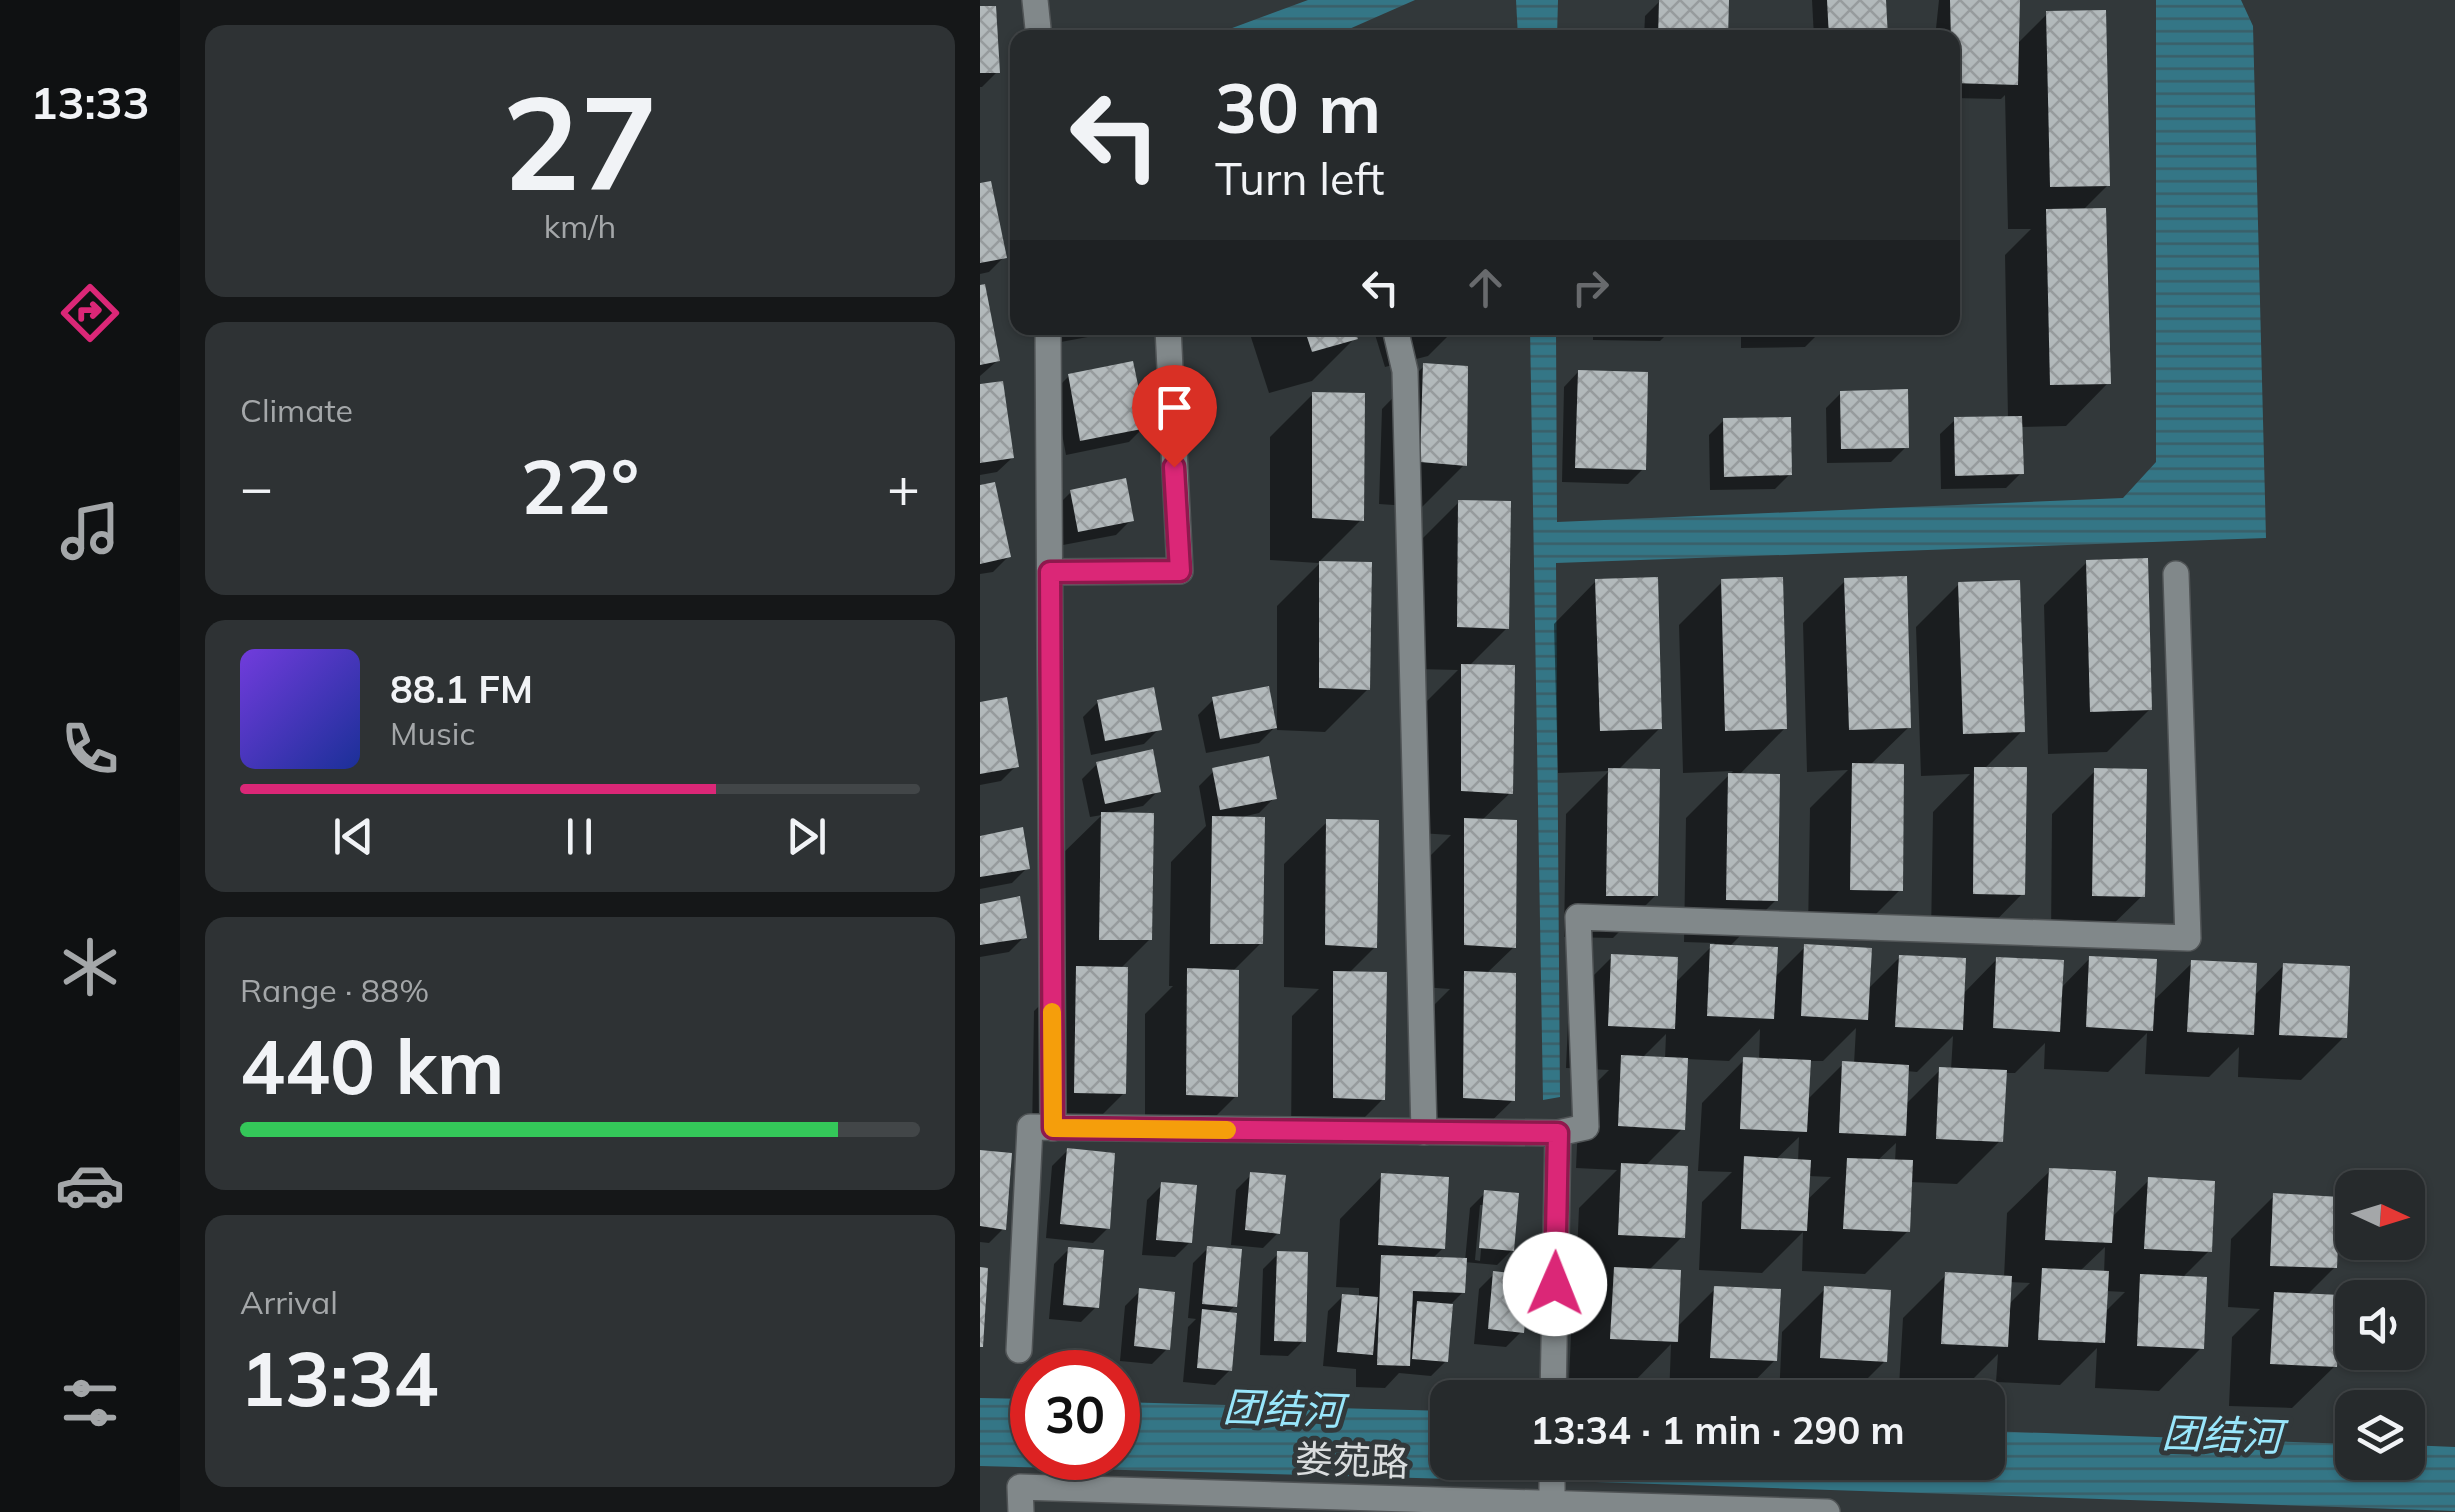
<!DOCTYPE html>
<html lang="en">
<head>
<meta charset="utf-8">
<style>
	body { margin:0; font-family:Mulish,"Noto Sans SC",sans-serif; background:#2e3234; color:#f1f3f6; height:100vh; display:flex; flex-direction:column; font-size:38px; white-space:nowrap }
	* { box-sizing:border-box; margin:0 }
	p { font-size:32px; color:#a4a7a9 }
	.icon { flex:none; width:55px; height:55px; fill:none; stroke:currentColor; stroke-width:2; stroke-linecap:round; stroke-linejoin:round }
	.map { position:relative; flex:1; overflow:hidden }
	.details { display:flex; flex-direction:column; gap:25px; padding:25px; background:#151718; width:800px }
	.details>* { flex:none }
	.guide { position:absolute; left:30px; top:30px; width:950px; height:305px; border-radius:20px; box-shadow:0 2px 8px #0004,0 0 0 2px #424648; background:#262a2c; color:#f1f3f6; overflow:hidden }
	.needle { width:65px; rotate:94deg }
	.buttons { position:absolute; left:1355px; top:1170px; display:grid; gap:20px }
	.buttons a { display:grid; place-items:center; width:90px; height:90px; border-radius:20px; background:#262a2c; box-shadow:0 2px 8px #0004,0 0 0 2px #424648; font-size:50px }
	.speed { position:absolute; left:30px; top:1350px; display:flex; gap:20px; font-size:50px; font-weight:700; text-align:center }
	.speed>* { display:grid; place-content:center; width:130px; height:130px; border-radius:50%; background:#262a2c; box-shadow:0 2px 8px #0004,0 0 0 2px #424648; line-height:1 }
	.speed .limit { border:15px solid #d22; background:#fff; color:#111 }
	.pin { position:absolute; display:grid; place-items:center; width:85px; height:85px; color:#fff; margin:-102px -42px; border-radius:50% 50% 50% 0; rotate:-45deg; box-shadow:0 0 10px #0007 }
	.pin .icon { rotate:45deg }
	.me { position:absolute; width:110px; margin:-55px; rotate:1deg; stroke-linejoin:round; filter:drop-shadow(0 0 8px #0008) }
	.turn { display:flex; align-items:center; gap:35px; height:210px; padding:0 40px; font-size:45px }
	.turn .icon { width:130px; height:130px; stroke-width:2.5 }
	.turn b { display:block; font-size:70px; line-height:85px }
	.lanes { display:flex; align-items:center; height:95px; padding:0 40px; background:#0003; justify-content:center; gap:50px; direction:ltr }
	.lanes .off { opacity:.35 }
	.big { font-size:75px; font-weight:700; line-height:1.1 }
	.details .card { flex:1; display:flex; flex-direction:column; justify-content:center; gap:15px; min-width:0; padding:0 35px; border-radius:20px; background:#2e3234 }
	.details .dial { align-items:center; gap:0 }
	.dial b { font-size:130px; line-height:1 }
	.song { display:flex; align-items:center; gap:30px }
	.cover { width:120px; height:120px; border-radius:15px; background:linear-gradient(135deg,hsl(260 70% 55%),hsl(230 70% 35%)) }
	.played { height:10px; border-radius:5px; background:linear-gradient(90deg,#db2777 70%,#424648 70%) }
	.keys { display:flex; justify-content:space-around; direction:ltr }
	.heat { display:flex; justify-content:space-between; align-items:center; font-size:55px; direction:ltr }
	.charge { height:15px; border-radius:8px; background:linear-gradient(90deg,#34c759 88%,#424648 0) }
	.trip { position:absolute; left:450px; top:1380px; width:575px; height:100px; border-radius:20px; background:#262a2c; box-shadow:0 2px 8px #0004,0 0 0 2px #424648; font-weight:700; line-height:100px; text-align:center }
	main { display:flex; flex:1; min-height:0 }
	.tab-bar { display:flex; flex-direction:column; width:180px; justify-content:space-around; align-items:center; background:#0f1112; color:#a4a7a9 }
	.tab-bar .icon { width:70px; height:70px }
	.tab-bar .active { color:#db2777 }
	.tab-bar b { font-size:45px; color:#f1f3f6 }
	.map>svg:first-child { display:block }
	.water { fill:url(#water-rules) }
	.shadow { fill:#0007; fill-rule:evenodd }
	.building { fill:url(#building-cross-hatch) }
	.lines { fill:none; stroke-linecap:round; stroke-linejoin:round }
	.minor-casing { stroke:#505456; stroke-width:28 }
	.minor { stroke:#81888a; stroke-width:25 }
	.route-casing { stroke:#8e194d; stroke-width:25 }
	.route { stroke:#db2777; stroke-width:18 }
	.slow { stroke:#f59e0b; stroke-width:18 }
	.labels { text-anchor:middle; stroke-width:10; stroke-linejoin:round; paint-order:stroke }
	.street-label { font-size:38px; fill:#daddde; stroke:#32383a }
	.water-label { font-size:40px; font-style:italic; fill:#99e6fb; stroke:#32383a }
</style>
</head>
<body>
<main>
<nav class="tab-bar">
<b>13:33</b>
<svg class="icon active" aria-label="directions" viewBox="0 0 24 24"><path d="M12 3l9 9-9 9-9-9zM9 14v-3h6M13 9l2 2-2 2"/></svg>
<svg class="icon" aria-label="music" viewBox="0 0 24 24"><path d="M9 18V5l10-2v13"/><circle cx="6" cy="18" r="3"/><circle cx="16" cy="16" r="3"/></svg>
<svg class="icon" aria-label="phone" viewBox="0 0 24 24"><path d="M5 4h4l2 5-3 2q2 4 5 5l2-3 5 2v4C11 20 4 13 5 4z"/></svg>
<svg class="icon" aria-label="climate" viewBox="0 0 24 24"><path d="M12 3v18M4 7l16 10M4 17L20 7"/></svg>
<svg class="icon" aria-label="car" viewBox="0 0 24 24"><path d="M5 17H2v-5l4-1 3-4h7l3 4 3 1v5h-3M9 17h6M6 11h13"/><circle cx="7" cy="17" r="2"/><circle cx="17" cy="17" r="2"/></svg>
<svg class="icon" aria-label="filters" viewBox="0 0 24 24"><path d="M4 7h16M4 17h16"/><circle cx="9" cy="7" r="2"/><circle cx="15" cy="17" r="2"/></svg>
</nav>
<section class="details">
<div class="card dial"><b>27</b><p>km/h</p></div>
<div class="card"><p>Climate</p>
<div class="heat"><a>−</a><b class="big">22°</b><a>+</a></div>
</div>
<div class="card">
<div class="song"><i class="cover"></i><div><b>88.1 FM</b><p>Music</p></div></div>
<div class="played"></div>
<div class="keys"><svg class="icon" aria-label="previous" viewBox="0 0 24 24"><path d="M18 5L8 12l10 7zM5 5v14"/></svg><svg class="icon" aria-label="pause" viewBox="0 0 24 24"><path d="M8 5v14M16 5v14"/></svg><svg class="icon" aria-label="next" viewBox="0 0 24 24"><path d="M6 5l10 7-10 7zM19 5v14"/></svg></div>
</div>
<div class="card"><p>Range · 88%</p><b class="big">440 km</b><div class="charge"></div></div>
<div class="card"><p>Arrival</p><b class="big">13:34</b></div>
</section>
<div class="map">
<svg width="1475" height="1512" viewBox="0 0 1475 1512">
	<defs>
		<pattern id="water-rules" width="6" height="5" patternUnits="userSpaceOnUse" patternTransform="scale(2.5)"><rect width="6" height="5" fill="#347686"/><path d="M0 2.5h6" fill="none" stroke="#3a5f68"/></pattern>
		<pattern id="building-cross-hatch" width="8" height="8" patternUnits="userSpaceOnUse" patternTransform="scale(2.5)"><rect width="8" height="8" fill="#b2b9bb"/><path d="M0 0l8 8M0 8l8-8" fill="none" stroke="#969b9d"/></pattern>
	</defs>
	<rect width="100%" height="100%" fill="#32383a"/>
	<g class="water">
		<path d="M328,0H435L351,37H228Z"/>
		<path d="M536,0H578L577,37H538Z"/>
		<path d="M1176,0H1261L1273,26L1286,538L576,563L580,1097L563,1100L550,328H576L577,522L1143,498L1176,462Z"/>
		<path d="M0,1398L52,1399V1458H138V1402L467,1411L468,1462L550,1463L549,1481L0,1466Z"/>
		<path d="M1008,1431L1372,1444V1462H1428V1445L1475,1447V1511L586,1481L587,1462H1008Z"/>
	</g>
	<g class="shadow">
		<path d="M832,0H903L905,38H834Z"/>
		<path d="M959,0H1038L1037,44L1067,14L1128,185L1102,211L1128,383L1086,426L1040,427L1041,473L1026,488L961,489L960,434L975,420L1028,419L1025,255L1051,229H1028L1025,95L1021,99L972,98V38H955Z"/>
		<path d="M680,1L745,38H664L665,16Z"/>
		<path d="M0,9L17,72L2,87H0Z"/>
		<path d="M0,186L24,257L9,272L0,274Z"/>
		<path d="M0,288L17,361L0,376Z"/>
		<path d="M67,328H130L124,334L70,344Z"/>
		<path d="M268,328H371L375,338L332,381L289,393Z"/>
		<path d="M393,328H476L448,356L405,367Z"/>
		<path d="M613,328H693L680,341L613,340Z"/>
		<path d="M761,328H840V332L825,347L761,348Z"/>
		<path d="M889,328H960L954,334L889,335Z"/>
		<path d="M444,366L485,464L442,507L399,504L402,409Z"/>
		<path d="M598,372L663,469L648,484L582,482L584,387Z"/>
		<path d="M89,376L164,427L149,442L86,455L74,391Z"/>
		<path d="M0,387L32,458L17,472L0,475Z"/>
		<path d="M861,393L926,447L911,462L847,463L846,408Z"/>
		<path d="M333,394L381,520L338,563L290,560V437Z"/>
		<path d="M744,420L810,474L795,489L730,490L729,435Z"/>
		<path d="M0,488L28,557L13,572L0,574Z"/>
		<path d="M91,492L151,520L136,535L83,545L76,507Z"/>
		<path d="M479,502L527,628L488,667L530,793L501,821L534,947L506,974L533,1100L490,1142L442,1140V1017L470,989L442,987V864L471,835L439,833V709L478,670L436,669V545Z"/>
		<path d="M1107,562L1170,709L1127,752L1068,754L1064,605Z"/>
		<path d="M340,563L388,689L345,732L297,730V606Z"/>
		<path d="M866,580L929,727L890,765L920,890L877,933L828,932L830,808L868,770L827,772L823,623Z"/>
		<path d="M616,581L680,728L637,771L676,895L633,938L584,937L586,814L629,771L578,773L574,624Z"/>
		<path d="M742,582L805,728L758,776L796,900L748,948L794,978L825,947L887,990L920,957L982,995L1017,959L1080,989L1110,958L1172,1002L1212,963L1274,996L1304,965L1364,1037L1321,1080L1258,1077L1259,1047L1229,1077L1165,1074L1167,1033L1128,1072L1064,1069L1065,1043L1035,1073H1024L1020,1141L977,1184L930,1182L928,1231L885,1274L822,1271L823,1232L782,1273L719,1270L722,1202L752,1172L718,1171L722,1103L764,1060H779L780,1029L749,1061L706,1059L702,1129L665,1166L702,1237L668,1271L696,1328L735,1289L795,1360L758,1398H689L691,1344L652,1384L589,1380L592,1312L626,1278L596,1277L599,1208L637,1170L596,1168L599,1100L629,1070L586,1068L589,1000L632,957L694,984L735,943L704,942L706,818L753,771L703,773L699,625ZM876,1028L874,1064H863L826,1101L828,1061H843ZM686,1034L685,1059L662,1058ZM973,1036L971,1070H960L925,1105L926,1071L937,1072ZM819,1137L818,1162L795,1160ZM916,1143L915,1162L897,1161ZM828,1176L851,1177L826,1201Z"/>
		<path d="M979,584L1042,731L1004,769L1042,894L1000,937L951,936L953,812L990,774L941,776L936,627Z"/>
		<path d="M233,700L294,728L279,743L226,753L218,715Z"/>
		<path d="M118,702L179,729L164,744L111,755L103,717Z"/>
		<path d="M0,704L36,766L21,781L0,785Z"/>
		<path d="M117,764L178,791L163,806L133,812L170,939L140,969L144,1093L101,1136L52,1135L54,1011L84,982L79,857L122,815L110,817L102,779Z"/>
		<path d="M234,771L294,798L279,813L262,817L281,943L252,972L256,1096L213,1139L165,1137V1014L193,986H189L191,862L226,826L219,786Z"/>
		<path d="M1115,771L1162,896L1119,938H1071L1072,814Z"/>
		<path d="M347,822L395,947L368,974L403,1099L360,1142L311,1140L312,1016L339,989L304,987V864Z"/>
		<path d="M0,838L47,868L32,883L0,889Z"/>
		<path d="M0,906L44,937L29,952L0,957Z"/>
		<path d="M87,1151L128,1228L113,1243L66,1238L72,1166Z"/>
		<path d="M0,1152L24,1228L9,1243L0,1242Z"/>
		<path d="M1070,1171L1131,1218L1169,1180L1229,1251L1202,1278L1221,1348L1179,1391L1115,1388L1117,1348L1080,1385L1016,1382L1018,1354L983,1389L919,1386L923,1318L966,1275L1024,1278L1027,1213ZM1125,1247L1124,1274L1099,1272ZM1029,1282L1050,1283L1028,1305ZM1125,1291L1145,1292L1124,1313Z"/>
		<path d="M271,1175L298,1233L283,1248L251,1245L256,1190Z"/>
		<path d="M402,1176L463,1248L451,1260L485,1261L490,1208L505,1193L532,1250L517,1265L484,1262L483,1292L471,1304L466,1361L451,1376L419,1373L405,1388L376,1387V1369L343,1366L348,1311L363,1296L379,1298V1288L356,1287L360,1219ZM500,1205H505L500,1261L495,1260Z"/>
		<path d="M182,1185L210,1242L195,1257L162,1255L167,1200Z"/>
		<path d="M1294,1196L1355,1267L1326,1296L1355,1366L1312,1408L1249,1406L1252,1337L1280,1309L1248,1307L1251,1239Z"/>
		<path d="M228,1248L255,1306L246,1314L250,1370L235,1385L203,1382L208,1327L216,1319L208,1318L213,1263Z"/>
		<path d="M89,1249L116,1307L101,1322L69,1319L74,1264Z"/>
		<path d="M298,1254L323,1341L308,1356L280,1355L283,1269Z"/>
		<path d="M514,1274L541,1332L526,1347L494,1344L499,1289Z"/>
		<path d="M845,1289L905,1361L868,1398H799L802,1332Z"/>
		<path d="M160,1291L187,1349L172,1364L140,1361L145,1306Z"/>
	</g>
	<g class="building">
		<path d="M679,0H749L748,38H678Z"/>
		<path d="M847,0H906L908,38H849Z"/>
		<path d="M970,0H1040L1038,85L972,83Z"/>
		<path d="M0,6H16L20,73H0Z"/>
		<path d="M1126,10L1130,186L1070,187L1066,11Z"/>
		<path d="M11,181L27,258L0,263V183Z"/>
		<path d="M1126,208L1131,384L1070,385L1066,209Z"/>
		<path d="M5,284L20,361L0,365V285Z"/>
		<path d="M324,328H374L378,339L332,352Z"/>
		<path d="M775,328H843V333L775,335Z"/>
		<path d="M153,361L167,428L100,441L88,374Z"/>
		<path d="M443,363L488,366L487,466L440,462Z"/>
		<path d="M598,370L668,372L666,470L595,468Z"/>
		<path d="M23,381L34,458L0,463V384Z"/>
		<path d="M928,389L929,448L861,449L860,391Z"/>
		<path d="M332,392L385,393L384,521L332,518Z"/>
		<path d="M1042,416L1044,474L975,476L974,417Z"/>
		<path d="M811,417L812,475L744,477L743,418Z"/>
		<path d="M146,478L154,521L98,532L90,490Z"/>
		<path d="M15,482L31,557L0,564V485Z"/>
		<path d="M478,500L531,501L529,629L477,627Z"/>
		<path d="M1168,558L1172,710L1110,712L1106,560Z"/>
		<path d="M339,561L392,562L390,690L339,688Z"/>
		<path d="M927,576L931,728L869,730L864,578Z"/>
		<path d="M678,577L682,729L620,731L615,579Z"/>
		<path d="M803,577L807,729L745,731L741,579Z"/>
		<path d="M1040,580L1045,732L983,734L978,582Z"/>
		<path d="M481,664L535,665L533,794L481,791Z"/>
		<path d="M289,686L297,728L240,739L232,697Z"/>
		<path d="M174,687L182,730L125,741L117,700Z"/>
		<path d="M27,697L39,767L0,774V702Z"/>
		<path d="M173,749L181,792L125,804L116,762Z"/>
		<path d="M289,756L297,799L240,810L232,768Z"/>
		<path d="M872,763L924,764L923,891L870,890Z"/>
		<path d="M994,767H1047L1045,895L993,894Z"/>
		<path d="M628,768L680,769L678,896H626Z"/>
		<path d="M1114,768L1167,769L1165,897L1112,896Z"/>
		<path d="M748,773L800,774L798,901L746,900Z"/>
		<path d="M121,812L174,813L172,940H119Z"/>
		<path d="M232,816L285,817L283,944H230Z"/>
		<path d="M484,818L537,820L536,948L484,945Z"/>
		<path d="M346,819L399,820L397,948L345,945Z"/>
		<path d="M43,827L50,869L0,877V836Z"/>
		<path d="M40,896L47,938L0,945V904Z"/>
		<path d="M730,944L798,947L794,1019L727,1016Z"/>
		<path d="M824,944L892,948L888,1020L821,1016Z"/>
		<path d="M631,954L698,957L695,1029L628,1026Z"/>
		<path d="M919,955L986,958L983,1030L915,1027Z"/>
		<path d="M1109,956L1177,959L1173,1031L1106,1027Z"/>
		<path d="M1016,957L1084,960L1080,1032L1013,1028Z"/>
		<path d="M1211,960L1277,963L1274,1035L1207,1032Z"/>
		<path d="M1303,963L1370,966L1367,1038L1299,1035Z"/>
		<path d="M96,966L148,967L146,1094L94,1093Z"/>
		<path d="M207,968L259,970L258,1097L206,1095Z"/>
		<path d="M353,971L407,972L405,1100L353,1098Z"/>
		<path d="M484,971L536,973L535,1101L483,1098Z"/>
		<path d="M641,1055L708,1058L705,1130L638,1126Z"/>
		<path d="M763,1057L831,1060L827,1132L760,1129Z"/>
		<path d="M862,1061L929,1065L926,1136L859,1133Z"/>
		<path d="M959,1067L1027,1070L1023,1142L956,1139Z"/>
		<path d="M87,1148L135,1153L130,1229L80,1224Z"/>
		<path d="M0,1150L32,1153L26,1230L0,1226Z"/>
		<path d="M764,1156L831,1160L827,1231L761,1229Z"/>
		<path d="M867,1158L933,1160L930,1232L863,1229Z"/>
		<path d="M641,1163L708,1166L705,1238L638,1235Z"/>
		<path d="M1069,1168L1136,1171L1132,1243L1065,1240Z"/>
		<path d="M270,1172L306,1175L300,1234L265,1230Z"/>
		<path d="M401,1173L469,1177L465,1249L398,1245Z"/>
		<path d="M1168,1177L1235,1181L1232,1252L1164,1249Z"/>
		<path d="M181,1182L217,1185L212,1243L176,1240Z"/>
		<path d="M504,1190L539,1193L534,1251L499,1248Z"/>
		<path d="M1293,1193L1360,1197L1357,1268L1290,1266Z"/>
		<path d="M227,1246L262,1249L257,1307L222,1304Z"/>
		<path d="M88,1247L124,1250L119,1308L83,1305Z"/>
		<path d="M297,1251L328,1252L326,1342L294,1341Z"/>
		<path d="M401,1255L487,1258L485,1293L433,1291L430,1366L397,1365Z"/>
		<path d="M0,1267L8,1268L3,1347H0Z"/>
		<path d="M634,1267L701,1270L698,1342L630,1339Z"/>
		<path d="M1062,1268L1129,1271L1125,1343L1058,1340Z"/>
		<path d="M513,1271L549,1275L544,1333L508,1329Z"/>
		<path d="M965,1272L1032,1276L1028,1347L961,1344Z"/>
		<path d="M1160,1274L1227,1277L1224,1349L1157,1346Z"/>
		<path d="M734,1286L801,1289L797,1361L730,1358Z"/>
		<path d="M844,1286L911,1290L907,1362L840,1358Z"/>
		<path d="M159,1288L195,1292L190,1350L154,1346Z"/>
		<path d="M1294,1292L1361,1295L1357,1367L1290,1364Z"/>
		<path d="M362,1294L398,1297L393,1355L357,1352Z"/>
		<path d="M437,1301L473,1304L468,1362L432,1359Z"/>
		<path d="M222,1309L257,1313L252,1371L217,1368Z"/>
	</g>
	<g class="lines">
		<g class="minor-casing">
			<g id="minor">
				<path d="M55,0L59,38"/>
				<path d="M68,328L73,1128"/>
				<path d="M415,328L425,371L444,1132"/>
				<path d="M70,572L200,571L188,328"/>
				<path d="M578,1133L606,1127L598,917L1208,938L1196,574"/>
				<path d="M39,1350L50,1127L578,1133L573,1398"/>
				<path d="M41,1512L40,1487L847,1512"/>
				<path d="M572,1512V1462"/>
			</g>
		</g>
		<use href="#minor" class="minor"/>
	</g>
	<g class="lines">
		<g class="route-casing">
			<path id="route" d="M194,467L200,571L70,572L73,1128L578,1133L575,1284"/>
		</g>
		<use href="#route" class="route"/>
		<path class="slow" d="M72,1012L73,1128L247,1130"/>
	</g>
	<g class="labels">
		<g class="street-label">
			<text transform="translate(372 1461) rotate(2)" y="13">娄苑路</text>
		</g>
		<g class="water-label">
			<text transform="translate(303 1409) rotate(2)" y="14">团结河</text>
			<text transform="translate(1242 1435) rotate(2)" y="14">团结河</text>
		</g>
	</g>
</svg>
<div class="buttons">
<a><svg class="needle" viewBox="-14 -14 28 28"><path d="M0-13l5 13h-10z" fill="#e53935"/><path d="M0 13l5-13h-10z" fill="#a4a7a9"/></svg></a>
<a><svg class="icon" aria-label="sound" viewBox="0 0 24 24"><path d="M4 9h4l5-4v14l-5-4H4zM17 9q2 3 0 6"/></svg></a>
<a><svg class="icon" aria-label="layers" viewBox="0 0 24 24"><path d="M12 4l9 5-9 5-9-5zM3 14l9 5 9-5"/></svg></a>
</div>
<div class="speed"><div class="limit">30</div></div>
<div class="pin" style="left:194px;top:467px;background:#d93025"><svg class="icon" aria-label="arrive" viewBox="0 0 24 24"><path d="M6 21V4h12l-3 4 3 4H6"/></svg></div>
<svg class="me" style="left:575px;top:1284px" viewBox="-20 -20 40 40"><circle r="19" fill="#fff"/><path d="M0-13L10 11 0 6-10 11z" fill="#db2777"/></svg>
<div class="trip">13:34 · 1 min · 290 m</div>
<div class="guide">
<div class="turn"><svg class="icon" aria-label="left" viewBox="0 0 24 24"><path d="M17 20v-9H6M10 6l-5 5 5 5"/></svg><div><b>30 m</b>Turn left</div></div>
<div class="lanes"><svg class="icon" aria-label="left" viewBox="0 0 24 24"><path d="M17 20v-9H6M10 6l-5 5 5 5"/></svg><svg class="icon off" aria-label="ahead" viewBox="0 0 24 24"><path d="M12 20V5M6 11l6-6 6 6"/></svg><svg class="icon off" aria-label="right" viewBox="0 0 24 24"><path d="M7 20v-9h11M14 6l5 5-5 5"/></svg></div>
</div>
</div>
</main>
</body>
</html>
